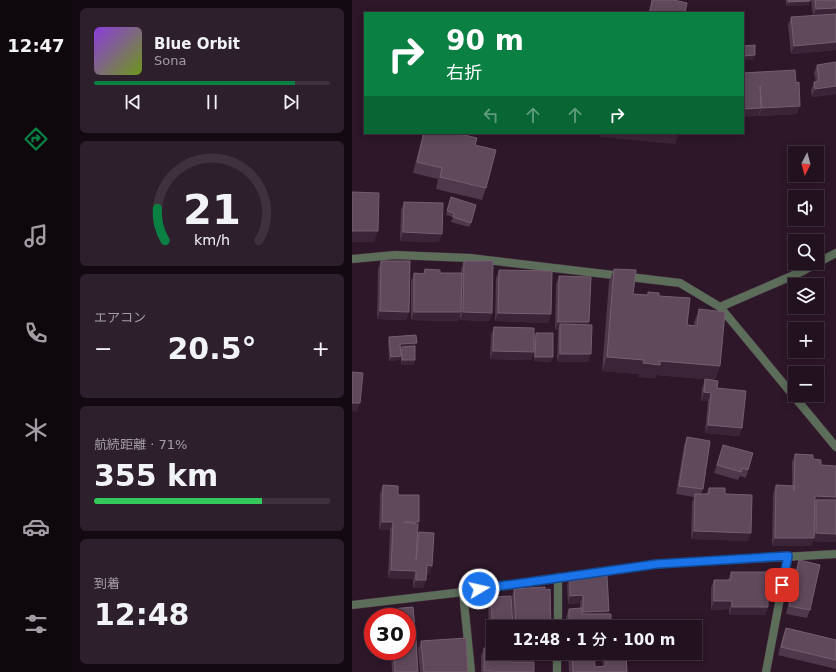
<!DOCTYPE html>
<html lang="ja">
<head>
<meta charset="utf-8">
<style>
	body { margin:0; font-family:"DejaVu Sans","Noto Sans JP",sans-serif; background:#2e1f2c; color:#f1f3f6; height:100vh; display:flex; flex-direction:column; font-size:15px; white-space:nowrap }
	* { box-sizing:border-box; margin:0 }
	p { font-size:13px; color:#a29da4 }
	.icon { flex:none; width:22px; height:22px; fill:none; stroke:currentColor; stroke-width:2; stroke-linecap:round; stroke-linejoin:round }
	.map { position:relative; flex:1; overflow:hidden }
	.drawer { display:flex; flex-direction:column; gap:8px; padding:8px; background:#130911; width:280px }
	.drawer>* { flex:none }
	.hud { position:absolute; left:12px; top:12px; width:380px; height:122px; border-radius:0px; box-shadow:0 2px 10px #0003,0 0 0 1px #3f313d; background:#0b8043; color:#fff; overflow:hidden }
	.needle { width:26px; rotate:186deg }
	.tools { position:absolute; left:436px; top:146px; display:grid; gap:8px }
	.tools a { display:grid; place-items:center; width:36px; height:36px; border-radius:0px; background:#22111f; box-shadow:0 2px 10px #0003,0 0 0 1px #3f313d; font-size:20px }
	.speed { position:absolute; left:12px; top:608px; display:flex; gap:8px; font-size:20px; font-weight:700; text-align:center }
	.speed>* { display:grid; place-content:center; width:52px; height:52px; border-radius:50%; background:#22111f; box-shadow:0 2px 10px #0003,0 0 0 1px #3f313d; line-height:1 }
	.speed .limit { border:6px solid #d22; background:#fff; color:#111 }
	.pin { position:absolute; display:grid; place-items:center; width:34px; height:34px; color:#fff; margin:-17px; border-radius:8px; box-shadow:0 2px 6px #0006 }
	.me { position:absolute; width:44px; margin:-22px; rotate:81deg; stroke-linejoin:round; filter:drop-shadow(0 0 3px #0008) }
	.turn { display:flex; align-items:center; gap:14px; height:84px; padding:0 16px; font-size:18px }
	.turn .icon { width:52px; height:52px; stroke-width:2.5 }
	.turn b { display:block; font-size:28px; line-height:34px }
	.lanes { display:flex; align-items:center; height:38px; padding:0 16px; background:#0003; justify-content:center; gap:20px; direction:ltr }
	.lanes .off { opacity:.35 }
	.big { font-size:30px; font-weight:600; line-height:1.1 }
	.drawer .card { flex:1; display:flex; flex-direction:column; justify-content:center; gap:6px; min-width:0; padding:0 14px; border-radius:6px; background:#2e1f2c }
	.drawer .dial { align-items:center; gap:0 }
	.dial svg { height:104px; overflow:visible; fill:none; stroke:#3f313d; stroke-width:7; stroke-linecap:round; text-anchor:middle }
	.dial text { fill:#f1f3f6; stroke:none }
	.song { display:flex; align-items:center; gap:12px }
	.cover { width:48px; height:48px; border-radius:6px; background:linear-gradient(135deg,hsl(270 70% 55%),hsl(80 70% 35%)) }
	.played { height:4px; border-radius:2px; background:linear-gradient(90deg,#0b8043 85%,#3f313d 85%) }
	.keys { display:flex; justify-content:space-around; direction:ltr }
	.heat { display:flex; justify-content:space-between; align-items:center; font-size:22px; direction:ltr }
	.charge { height:6px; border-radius:3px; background:linear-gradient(90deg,#34c759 71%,#3f313d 0) }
	.trip { position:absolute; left:134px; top:620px; width:216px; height:40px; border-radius:0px; background:#22111f; box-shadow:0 2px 10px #0003,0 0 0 1px #3f313d; font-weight:600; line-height:40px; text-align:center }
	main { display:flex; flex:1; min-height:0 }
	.tab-bar { display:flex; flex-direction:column; width:72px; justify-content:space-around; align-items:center; background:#0e070c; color:#a29da4 }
	.tab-bar .icon { width:28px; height:28px }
	.tab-bar .current { color:#0b8043 }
	.tab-bar b { font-size:18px; color:#f1f3f6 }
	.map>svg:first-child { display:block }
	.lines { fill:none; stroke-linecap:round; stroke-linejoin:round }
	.street-casing { stroke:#473243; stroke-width:9 }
	.street { stroke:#5c6d59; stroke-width:8 }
	.wall { fill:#4f384b }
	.shaded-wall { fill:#3b2437 }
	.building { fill:#5f495b; stroke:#745f70 }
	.route-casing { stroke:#114b97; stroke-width:10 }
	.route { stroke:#1a73e8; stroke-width:7 }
</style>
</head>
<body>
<main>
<nav class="tab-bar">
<b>12:47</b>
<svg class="icon current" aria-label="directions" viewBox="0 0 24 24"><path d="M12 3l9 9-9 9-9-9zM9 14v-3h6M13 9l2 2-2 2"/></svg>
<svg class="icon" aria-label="music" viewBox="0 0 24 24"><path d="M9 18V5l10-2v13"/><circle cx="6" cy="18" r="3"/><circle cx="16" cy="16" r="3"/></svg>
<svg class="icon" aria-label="phone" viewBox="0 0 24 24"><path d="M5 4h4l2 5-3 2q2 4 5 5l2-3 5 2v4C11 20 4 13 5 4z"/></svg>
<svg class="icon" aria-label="climate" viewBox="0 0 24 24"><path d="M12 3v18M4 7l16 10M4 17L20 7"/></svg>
<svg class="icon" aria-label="car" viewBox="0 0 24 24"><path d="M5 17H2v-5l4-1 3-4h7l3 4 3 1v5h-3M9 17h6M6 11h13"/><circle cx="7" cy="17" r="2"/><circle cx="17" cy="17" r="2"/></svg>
<svg class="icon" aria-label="filters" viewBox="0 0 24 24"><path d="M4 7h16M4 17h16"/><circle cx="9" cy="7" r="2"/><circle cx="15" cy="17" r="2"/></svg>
</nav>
<section class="drawer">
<div class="card">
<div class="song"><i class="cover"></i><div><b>Blue Orbit</b><p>Sona</p></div></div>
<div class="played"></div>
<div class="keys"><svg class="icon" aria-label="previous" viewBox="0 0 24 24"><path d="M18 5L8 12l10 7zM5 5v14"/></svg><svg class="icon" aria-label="pause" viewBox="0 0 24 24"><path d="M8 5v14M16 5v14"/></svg><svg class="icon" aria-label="next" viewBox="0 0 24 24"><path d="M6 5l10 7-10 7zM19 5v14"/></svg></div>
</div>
<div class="card dial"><svg viewBox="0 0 100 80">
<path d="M14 69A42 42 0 1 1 86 69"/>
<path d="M14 69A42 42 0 0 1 8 44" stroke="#0b8043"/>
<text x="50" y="56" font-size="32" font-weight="700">21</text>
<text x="50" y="72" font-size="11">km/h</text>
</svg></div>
<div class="card"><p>エアコン</p>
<div class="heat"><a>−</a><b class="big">20.5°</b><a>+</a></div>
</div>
<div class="card"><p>航続距離 · 71%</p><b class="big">355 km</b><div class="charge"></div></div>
<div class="card"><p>到着</p><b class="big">12:48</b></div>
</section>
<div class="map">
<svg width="484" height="672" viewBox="0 0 484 672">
	<rect width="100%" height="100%" fill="#2d1729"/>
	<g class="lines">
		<g class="street-casing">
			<g id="street">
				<path d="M0,259L43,255L118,258L328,283L368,307L484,447"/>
				<path d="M368,307L449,272L484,253"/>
				<path d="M111,592L119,672"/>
				<path d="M0,605L111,592L305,564L484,554"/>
				<path d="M206,627V577"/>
				<path d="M205,672V653"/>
				<path d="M414,672L436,556"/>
			</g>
		</g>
		<use href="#street" class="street"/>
	</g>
	<g class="wall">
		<path d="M300,0H322L333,13H296Z"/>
		<path d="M434,0H458L456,5L434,6Z"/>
		<path d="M459,0H484V50L439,54L436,25L439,17L461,16Z"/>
		<path d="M484,62V94L460,97L459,90L462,82H464L462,73L465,65Z"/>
		<path d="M391,73L445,114L407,116V114L406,116Z"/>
		<path d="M71,133H104L123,145L134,188L130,200L84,189L86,179L61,173Z"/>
		<path d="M99,197L119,223L117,227L99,222L101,217L94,215Z"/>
		<path d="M52,202L87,242L48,241L49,210Z"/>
		<path d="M29,261L57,312L54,320L25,319L26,269Z"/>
		<path d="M112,261L140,313L137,321L108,320V316L106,321L59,320V282L62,273L71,274L73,269L88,273H109V269Z"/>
		<path d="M262,269L281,294L295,295L296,292L307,296L335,325H342V323L347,309L368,366L363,380L304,375L303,378L286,377L287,374L250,371L257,282Z"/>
		<path d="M147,270L199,314L196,323L143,321L144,278Z"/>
		<path d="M207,276L236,325V362H205L206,332V330H203L204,284Z"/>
		<path d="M142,327L182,336L184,333L199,362L182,361V352L179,360L138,359L139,335Z"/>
		<path d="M37,337L63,347L62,365H49V351L50,348H48L49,356L47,360L37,361L36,341Z"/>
		<path d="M353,379L365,388L390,428L387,436L353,433L356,401H349L350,388Z"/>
		<path d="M335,437L351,489L349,494H354L357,488L373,494L396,541L339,539L340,502L342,497L324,494L332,445Z"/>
		<path d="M371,445L396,470L394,478L388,476L386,480L362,473Z"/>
		<path d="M443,454L461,459L469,465L484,466V539L483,542L461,541L459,546H420L421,494L424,485L440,486V462Z"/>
		<path d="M31,485L46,495L66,526L65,537L67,532L80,566L77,574L74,573V580L71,588H61V579L36,578L38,530H27L28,494Z"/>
		<path d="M447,560L458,610L455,618L434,614L444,569Z"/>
		<path d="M379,572L416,607L413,615H377V609L359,610V588L362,580H376Z"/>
		<path d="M218,577L257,611L256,614L259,627H271H214V617L217,609L228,608V603L216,604L215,585Z"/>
		<path d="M162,589L199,627H161L160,597Z"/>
		<path d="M139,597L141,627V653L159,662L182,672H129V656L132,648H138L136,605Z"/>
		<path d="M61,607L64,639L63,640H64L66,672H40L39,651H55V617H36L39,609Z"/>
		<path d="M434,628L484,640V669L426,655L431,636Z"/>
		<path d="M69,641L116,672H68L66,649Z"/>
		<path d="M216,653H242L243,667L251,666L250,653H274L275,672H217Z"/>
	</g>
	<g class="shaded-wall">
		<path d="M458,1L456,5L434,6L436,2Z"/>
		<path d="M484,8V15L461,17L464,9Z"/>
		<path d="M484,42V50L439,54L442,46Z"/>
		<path d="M403,55L402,60H391V56Z"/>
		<path d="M484,86V94L460,97L463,89Z"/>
		<path d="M448,106L445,114L407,116L410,108Z"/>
		<path d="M409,108L406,116L391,117V109Z"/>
		<path d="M249,133H327L323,144L247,137Z"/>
		<path d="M0,231H26L22,242H0Z"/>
		<path d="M51,232L90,234L87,242L48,241Z"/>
		<path d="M28,311L57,312L54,320L25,319Z"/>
		<path d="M62,312H109L106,321L59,320Z"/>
		<path d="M111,312L140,313L137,321L108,320Z"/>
		<path d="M146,313L199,314L196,323L143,321Z"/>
		<path d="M206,322H237L234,330L208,324L206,330H203Z"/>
		<path d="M65,343L63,347L47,348L48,344Z"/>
		<path d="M141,351L182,352L179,360L138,359Z"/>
		<path d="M208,354H239L236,362H205Z"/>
		<path d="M49,356L47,360L37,361L39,357Z"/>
		<path d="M183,357H201L199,362L182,361Z"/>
		<path d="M255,357L292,360L287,374L250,371Z"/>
		<path d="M50,360H63L62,365H49Z"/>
		<path d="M308,361L368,366L363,380L304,375L303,378L286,377L291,363Z"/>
		<path d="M352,392L359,393L356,401H349Z"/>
		<path d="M0,403H8L5,412L0,411Z"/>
		<path d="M356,425L390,428L387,436L353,433Z"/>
		<path d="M463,496L484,497V505L464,500L463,504Z"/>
		<path d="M30,522H41L38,530H27Z"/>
		<path d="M342,531L399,533L396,541L339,539Z"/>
		<path d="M464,533L484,534V539L483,542L461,541L459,546H420L423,538H462Z"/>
		<path d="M75,565L80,566L77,574L72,573Z"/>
		<path d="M39,570L64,571L61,579L36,578Z"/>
		<path d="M64,580H74L71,588H61Z"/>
		<path d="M231,595L228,603L216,604L218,596Z"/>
		<path d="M362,601H380L377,609L359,610Z"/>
		<path d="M380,607H416L413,615H377Z"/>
		<path d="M257,611L254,619L228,620L231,612Z"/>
		<path d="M55,639H64L61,647H55Z"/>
	</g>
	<g class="building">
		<path d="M300,0H322L335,3L333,13H298Z"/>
		<path d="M436,0H458V1L436,2Z"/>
		<path d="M463,0H484V8L464,9Z"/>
		<path d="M484,14V42L442,46L439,17Z"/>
		<path d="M403,45V55L391,56V46Z"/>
		<path d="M484,62V86L463,89L462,82L467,81L465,65Z"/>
		<path d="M443,70L444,83L447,82L448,106L410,108L408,86L409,108L391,109V73Z"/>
		<path d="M72,133H104L125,138L123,145L144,150L134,188L88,177L90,168L65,162Z"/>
		<path d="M0,192L27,193L26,231H0Z"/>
		<path d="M99,197L124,205L119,223L101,217L102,213L95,211Z"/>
		<path d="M52,202L91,203L90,234L51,232Z"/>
		<path d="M29,261H58L57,312L28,311Z"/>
		<path d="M112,261H141L140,313L111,312Z"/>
		<path d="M73,269L88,270V273H110L109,312H62V273L72,274Z"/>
		<path d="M262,269L284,270L281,294L296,295V292L307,293V296L338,298L335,325L345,326L347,309L373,312L368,366L308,361V365L291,363L292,360L255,357Z"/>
		<path d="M147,270L200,271L199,314L146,313Z"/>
		<path d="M207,276L239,277L237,322H206Z"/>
		<path d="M208,324L240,325L239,354H208Z"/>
		<path d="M142,327L182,328V352L141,351Z"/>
		<path d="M184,333H201V357H183Z"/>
		<path d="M64,335L65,343L48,344L49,356L39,357L37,337Z"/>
		<path d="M63,346V360H50V347Z"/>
		<path d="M0,372L11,373L8,403H0Z"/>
		<path d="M353,379L366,381L365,388L394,391L390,428L356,425L359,393L352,392Z"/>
		<path d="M335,437L358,441L351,489L327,486Z"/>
		<path d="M371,445L401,453L396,470L390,468L389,472L365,465Z"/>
		<path d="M443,454L461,455V459L469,460V465L484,466V497L463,496L462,538H423L424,485L442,486V491Z"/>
		<path d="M31,485L46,486V495H67V522H52L66,524L64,560L67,532L82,533L80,566L75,565L74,580H64V571L39,570L41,522H30Z"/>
		<path d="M357,488H373V494L400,495L399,533L342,531L343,494H357Z"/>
		<path d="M464,500H484V534L464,533Z"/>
		<path d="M447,560L468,565L458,610L437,606Z"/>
		<path d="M379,572H416V607H380V601H362V580H379Z"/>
		<path d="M255,576L257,611L231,612V595L218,596V577Z"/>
		<path d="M193,587V590L198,589L199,627H164L162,589Z"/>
		<path d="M159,596L161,627H141V637L139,597Z"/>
		<path d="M61,607L64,639H55V617H40L39,609Z"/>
		<path d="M230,608V614H259V627H271H217V609Z"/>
		<path d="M434,628L484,640V660L429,647Z"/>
		<path d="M114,638L116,672H72L69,641Z"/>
		<path d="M64,640L66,672H43L42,651H55V641Z"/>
		<path d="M132,648H141V653H158L159,662H182V672H139V671H132Z"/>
		<path d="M220,653H242L243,667L254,666L253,653H274L275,672H221Z"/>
	</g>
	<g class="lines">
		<g class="route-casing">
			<path id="route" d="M127,589L305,564L436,556L430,585"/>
		</g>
		<use href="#route" class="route"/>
	</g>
</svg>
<div class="tools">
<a><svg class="needle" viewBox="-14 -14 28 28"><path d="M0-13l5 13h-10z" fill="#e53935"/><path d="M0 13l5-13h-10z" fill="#a29da4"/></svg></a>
<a><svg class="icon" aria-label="sound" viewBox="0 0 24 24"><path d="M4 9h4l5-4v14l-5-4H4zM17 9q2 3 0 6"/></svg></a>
<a><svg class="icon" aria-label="search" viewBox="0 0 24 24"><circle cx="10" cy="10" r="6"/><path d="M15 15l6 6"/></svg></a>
<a><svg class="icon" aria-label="layers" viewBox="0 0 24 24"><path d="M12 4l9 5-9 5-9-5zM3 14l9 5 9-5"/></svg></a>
<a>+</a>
<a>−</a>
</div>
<div class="speed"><div class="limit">30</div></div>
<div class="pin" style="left:430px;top:585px;background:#d93025"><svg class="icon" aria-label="arrive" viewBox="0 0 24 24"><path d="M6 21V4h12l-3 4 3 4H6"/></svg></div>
<svg class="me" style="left:127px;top:589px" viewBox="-20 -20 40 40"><circle r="17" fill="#1a73e8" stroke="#fff" stroke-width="3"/><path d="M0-11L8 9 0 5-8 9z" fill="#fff"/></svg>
<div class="trip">12:48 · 1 分 · 100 m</div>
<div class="hud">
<div class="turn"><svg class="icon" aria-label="right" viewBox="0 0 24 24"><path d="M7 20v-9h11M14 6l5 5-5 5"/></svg><div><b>90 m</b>右折</div></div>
<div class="lanes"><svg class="icon off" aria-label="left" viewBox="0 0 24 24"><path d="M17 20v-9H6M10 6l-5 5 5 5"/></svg><svg class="icon off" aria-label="ahead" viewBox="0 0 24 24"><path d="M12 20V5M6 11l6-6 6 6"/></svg><svg class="icon off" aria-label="ahead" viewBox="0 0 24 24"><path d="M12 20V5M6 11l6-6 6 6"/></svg><svg class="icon" aria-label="right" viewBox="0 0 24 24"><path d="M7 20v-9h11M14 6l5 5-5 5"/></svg></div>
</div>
</div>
</main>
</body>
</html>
